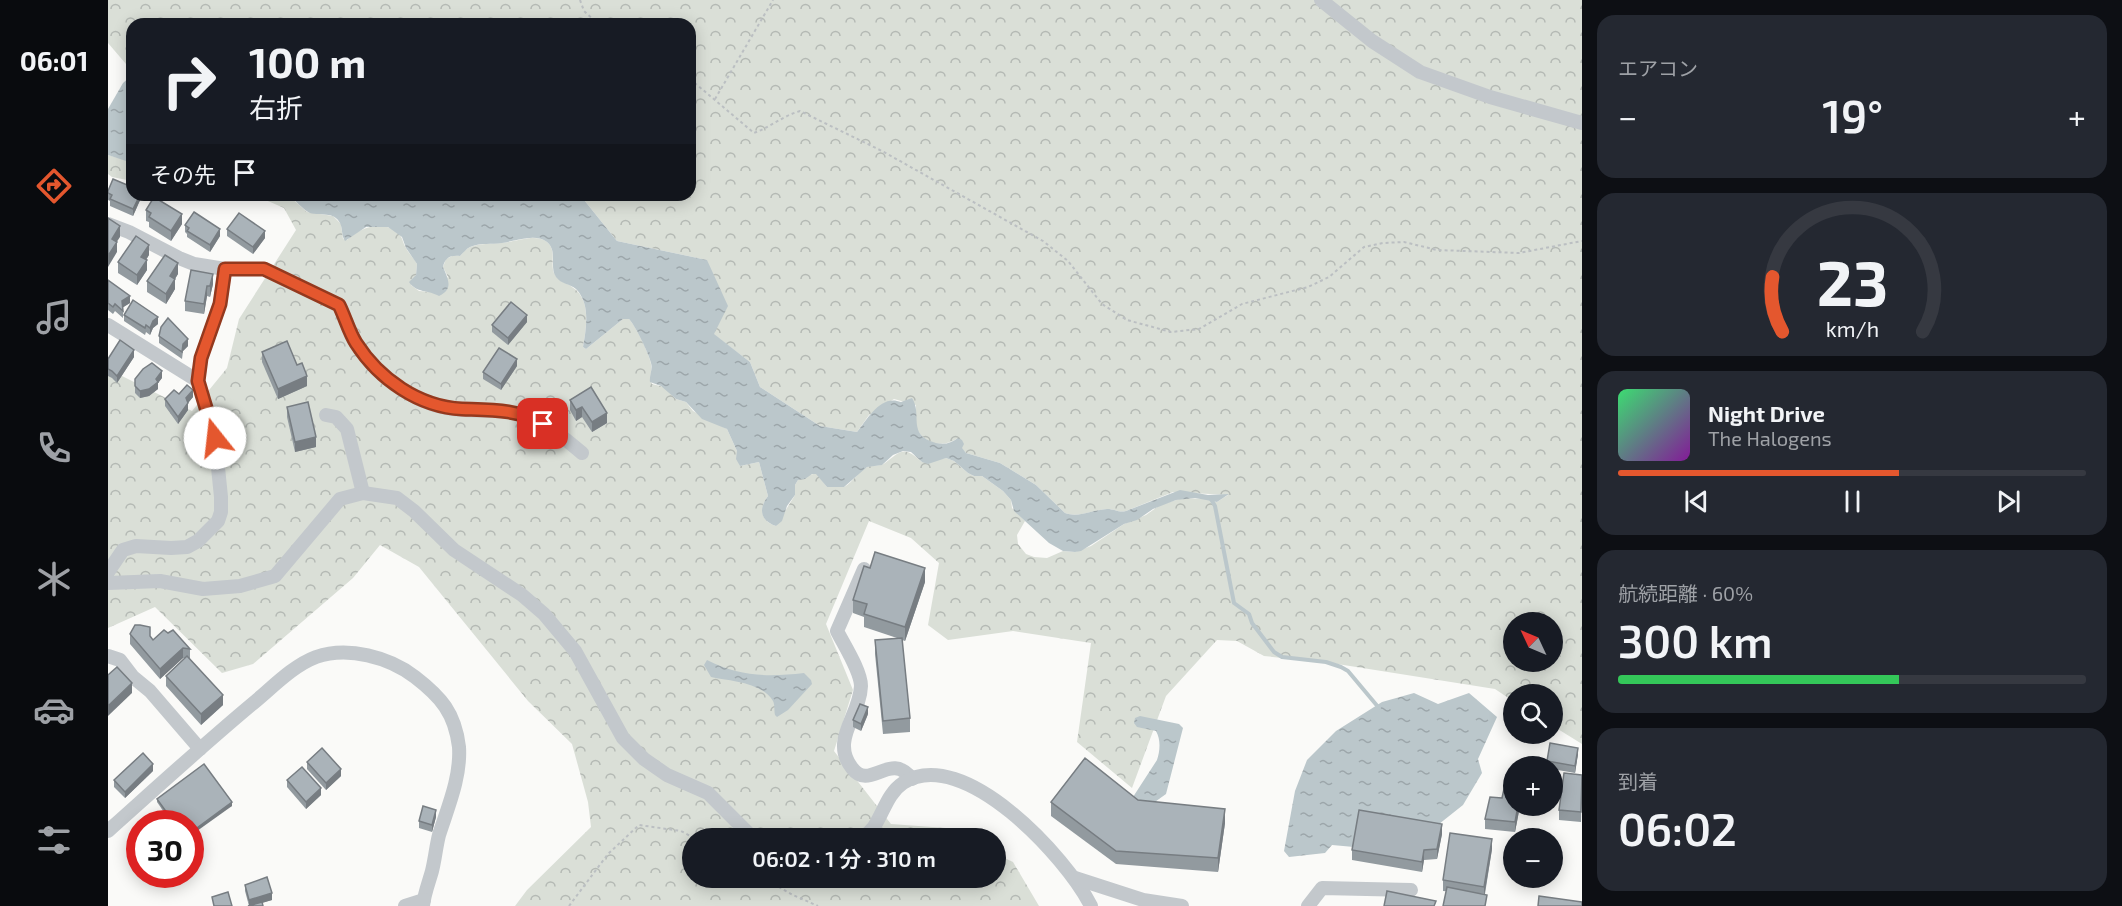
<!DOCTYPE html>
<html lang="ja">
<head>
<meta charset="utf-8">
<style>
	body { margin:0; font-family:"Exo 2","Noto Sans JP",sans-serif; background:#242831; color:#f1f3f6; height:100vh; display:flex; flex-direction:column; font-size:22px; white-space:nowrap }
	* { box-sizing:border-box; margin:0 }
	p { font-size:20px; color:#9ea1a6 }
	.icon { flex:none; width:33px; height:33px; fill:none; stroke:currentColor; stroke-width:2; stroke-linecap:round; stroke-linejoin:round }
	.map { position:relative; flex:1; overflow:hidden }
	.drawer { display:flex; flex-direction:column; gap:15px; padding:15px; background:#0d0f14; width:540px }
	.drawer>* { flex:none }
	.top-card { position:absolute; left:18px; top:18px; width:570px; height:183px; border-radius:18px; box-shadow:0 3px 15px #0003; background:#171b24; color:#f1f3f6; overflow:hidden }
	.needle { width:39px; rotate:314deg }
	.controls { position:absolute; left:1395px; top:612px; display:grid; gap:12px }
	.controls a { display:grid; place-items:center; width:60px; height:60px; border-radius:50%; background:#171b24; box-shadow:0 3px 15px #0003; font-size:30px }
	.speed { position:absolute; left:18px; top:810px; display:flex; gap:12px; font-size:30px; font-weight:700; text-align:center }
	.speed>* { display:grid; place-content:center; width:78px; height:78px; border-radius:50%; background:#171b24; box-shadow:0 3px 15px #0003; line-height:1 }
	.speed .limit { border:9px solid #d22; background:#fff; color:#111 }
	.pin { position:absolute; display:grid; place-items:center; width:51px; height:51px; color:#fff; margin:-26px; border-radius:12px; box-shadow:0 3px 9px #0006 }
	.me { position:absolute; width:66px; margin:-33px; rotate:344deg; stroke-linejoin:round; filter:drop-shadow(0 0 4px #0008) }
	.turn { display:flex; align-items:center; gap:21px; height:126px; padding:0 24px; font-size:27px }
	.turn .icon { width:78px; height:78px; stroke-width:2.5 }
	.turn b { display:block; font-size:42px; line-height:51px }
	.then { display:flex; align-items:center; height:57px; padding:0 24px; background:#0003; gap:12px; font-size:22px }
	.big { font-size:45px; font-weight:600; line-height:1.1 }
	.drawer .widget { flex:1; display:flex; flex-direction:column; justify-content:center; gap:9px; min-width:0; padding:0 21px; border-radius:18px; background:#242831 }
	.drawer .dial { align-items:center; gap:0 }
	.dial svg { height:156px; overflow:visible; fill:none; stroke:#363941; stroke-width:7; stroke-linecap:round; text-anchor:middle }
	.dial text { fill:#f1f3f6; stroke:none }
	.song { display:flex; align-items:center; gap:18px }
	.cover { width:72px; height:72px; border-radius:9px; background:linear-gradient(135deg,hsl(140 70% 55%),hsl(290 70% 35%)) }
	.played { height:6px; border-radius:3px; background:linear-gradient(90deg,#e4572e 60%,#363941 60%) }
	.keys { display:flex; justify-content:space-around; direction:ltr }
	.heat { display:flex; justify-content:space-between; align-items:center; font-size:33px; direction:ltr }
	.charge { height:9px; border-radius:4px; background:linear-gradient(90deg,#34c759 60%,#363941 0) }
	.trip { position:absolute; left:574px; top:828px; width:324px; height:60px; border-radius:30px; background:#171b24; box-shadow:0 3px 15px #0003; font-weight:600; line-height:60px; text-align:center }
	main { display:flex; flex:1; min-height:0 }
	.tab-bar { display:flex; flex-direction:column; width:108px; justify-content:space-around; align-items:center; background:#090b0e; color:#9ea1a6 }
	.tab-bar .icon { width:42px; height:42px }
	.tab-bar .current { color:#e4572e }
	.tab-bar b { font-size:27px; color:#f1f3f6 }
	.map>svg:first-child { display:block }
	.forest { fill:url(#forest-crowns); fill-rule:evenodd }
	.water { fill:url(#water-ripples) }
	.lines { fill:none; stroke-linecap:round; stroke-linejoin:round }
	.stream { stroke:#bbc7cb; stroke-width:4 }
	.path { stroke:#bbbfc2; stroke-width:2; stroke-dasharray:3 3; stroke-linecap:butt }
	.minor { stroke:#c3c8cc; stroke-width:14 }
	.wall { fill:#929a9f }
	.shaded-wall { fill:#777d82 }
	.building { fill:#aab3b9; stroke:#777d82; stroke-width:1.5 }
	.route-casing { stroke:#94391e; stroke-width:15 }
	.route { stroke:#e4572e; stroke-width:10 }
</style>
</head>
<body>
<main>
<nav class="tab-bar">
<b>06:01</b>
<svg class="icon current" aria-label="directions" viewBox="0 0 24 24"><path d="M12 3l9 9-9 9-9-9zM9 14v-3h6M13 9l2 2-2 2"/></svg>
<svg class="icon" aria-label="music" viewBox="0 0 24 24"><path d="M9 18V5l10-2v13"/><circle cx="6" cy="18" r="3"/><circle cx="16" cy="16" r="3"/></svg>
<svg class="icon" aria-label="phone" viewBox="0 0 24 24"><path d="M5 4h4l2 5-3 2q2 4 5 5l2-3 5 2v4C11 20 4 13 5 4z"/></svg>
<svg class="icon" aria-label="climate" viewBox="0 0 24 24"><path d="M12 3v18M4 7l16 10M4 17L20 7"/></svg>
<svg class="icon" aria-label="car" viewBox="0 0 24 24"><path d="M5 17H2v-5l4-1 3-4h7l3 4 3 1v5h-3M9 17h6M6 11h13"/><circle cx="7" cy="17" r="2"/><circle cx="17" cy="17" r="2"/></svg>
<svg class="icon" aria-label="filters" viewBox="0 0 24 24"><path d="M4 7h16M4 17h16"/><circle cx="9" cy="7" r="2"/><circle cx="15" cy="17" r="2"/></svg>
</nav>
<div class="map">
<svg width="1474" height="906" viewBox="0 0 1474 906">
	<defs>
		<pattern id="forest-crowns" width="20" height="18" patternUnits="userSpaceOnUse" patternTransform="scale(1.5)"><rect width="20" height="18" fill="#dadfd7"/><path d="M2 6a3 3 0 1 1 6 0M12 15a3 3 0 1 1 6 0" fill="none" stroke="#b4b9b4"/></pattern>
		<pattern id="water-ripples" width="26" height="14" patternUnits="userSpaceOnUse" patternTransform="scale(1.5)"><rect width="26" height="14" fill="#bbc7cb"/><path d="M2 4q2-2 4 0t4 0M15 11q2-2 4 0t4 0" fill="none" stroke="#9ca6aa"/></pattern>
	</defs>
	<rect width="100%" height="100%" fill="#fafaf8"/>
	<g class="forest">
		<path d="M0,0H1474V744L1445,726L1444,694H1406L1405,701L1387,689L1223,663L1156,656L1129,641L1109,640L1058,696L1024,788L969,742L983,643L905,631L840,640L820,625L831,563L803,538L761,521L718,624L745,690L726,751L783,824L838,828L858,838H585V878H888V854L905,862L931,906H407L419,890L483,827L480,802L464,744L420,701L311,567L272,545L245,578L145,664L114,673L47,607L0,628V369L84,411L119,368L131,319L188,230L176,208L146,195H180L199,212L225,216L233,224L235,239L239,240C252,227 277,218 292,235C295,239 295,244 298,248C301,254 306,258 309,264L308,275L303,285L311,291L324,292L340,277L335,267L338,259L346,255L352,256C355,252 358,249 362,247C373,243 383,244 394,243C407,242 428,233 439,242C449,250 442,264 446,273C450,282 458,282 464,287C484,299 478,329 475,347L478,349L515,319H521C527,325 542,355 543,364C544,372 541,376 544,384L556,387L568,399L578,402L585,411L619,429L629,451L632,466L651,462L660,496C651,508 652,521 668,526L687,495V485L690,480C696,478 703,473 709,474L719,487H736C745,482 750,472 759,467C765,464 772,467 777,463C794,450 796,446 814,462L838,458L846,461L860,473L866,476H874L895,491L903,500L904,508L917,521L909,535L910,544L918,554L926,557L939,558L955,551L967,552L983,546L1016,524L1038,515L1052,505L1068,500L1075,498L1098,499L1109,502L1120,495L1065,492L1018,511C1011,513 1007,509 999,509C985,510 971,518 957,513L928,485L892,463L858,453L853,448L850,438C836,448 817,445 809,429C806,422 808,412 808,405L786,399L761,415L749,432L712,426L652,387L642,362L605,334L599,260L509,241L472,195H582V24H24V71L0,43ZM1406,622H1444V662H1406Z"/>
		<path d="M0,155L21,161L24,160V181L4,177L0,174Z"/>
	</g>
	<g class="water">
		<path d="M24,75V160L18,161L0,155V109L15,83Z"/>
		<path d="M180,195H472L509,241L599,260L620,306L606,334L642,362L652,387L712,426L749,432C760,418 773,394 793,402L804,398C815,415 798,435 828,443C837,445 843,443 850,438L854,440L856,444L854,448L858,453L892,463L928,485L957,513C971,518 984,510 999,509C1007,509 1011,513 1018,511L1072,490L1100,495L1121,494L1109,502L1087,498L1068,500L1045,509L1029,520L1016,524L973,551L967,552L955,551L941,543L906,511L903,500L895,491L874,476H866L860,473L846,461L838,458L820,464L814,462L803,452L795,451L785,455L774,465L759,467L736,487H719L708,474H704L697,479L690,480L687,485V495L679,506L674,521L668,526C651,520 651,508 660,496L651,462L632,466L628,459L629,451L619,429L594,419L578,402L568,399L553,386L542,382C541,376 545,369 543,363C541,354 527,325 521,319H515L478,349L475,347C478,329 483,304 468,289C462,284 453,284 448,277C441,267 450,251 439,242C428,233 407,241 394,243C383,245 374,242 362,247C358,249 355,253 352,256C343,255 337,257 335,267C340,279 346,289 331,296C321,290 308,293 301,282L308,275L309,264L298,248L294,237L280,227H258L237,241C233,235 235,229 232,223C226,211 212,216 202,213C195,210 187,199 180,195Z"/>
		<path d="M599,660C632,677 661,677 696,673L703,680L704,684L680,710L669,717L667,715C666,710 667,705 665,701C654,682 621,681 603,677L596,665Z"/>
		<path d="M1306,693L1330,704L1361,693L1389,717L1370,759L1374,773L1355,805L1321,832L1246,847L1224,845L1217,853L1181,857L1176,851L1187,791L1199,760L1228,731L1274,702Z"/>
		<path d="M1032,716L1071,724L1075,728L1058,794L1044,804L1031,803L1025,797L1049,760C1052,751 1053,740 1048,731L1029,727L1026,723L1027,718Z"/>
	</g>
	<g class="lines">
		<path class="stream" d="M1103,499L1107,506L1126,603L1141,614L1144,623L1166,652L1174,657L1218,662L1233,667L1240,671L1271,708"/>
		<g class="path">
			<path d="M472,0L476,11L490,24"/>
			<path d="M582,79L646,133C662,127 675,116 692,111L774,151L935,241L960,261L994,304L1019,320L1063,332L1091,329L1134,304L1200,287L1221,277L1256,247L1275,243L1296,242L1329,250L1411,253L1474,241"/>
			<path d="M607,99L665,0"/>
			<path d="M655,878L685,895L710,906"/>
			<path d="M461,906L500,854L531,825L573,831L586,838"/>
		</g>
		<g class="minor">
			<path d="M1213,0L1264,41L1312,72L1382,97L1474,123"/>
			<path d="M0,224L21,232L71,258L86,264L117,269H156L231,305C237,317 241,332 248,343C267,374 303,402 339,408C367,413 394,407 421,417C441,424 458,440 474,453"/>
			<path d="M0,325L90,381"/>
			<path d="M218,415L228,417L239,429L255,493"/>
			<path d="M756,569L729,631C736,645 753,671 753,686C752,716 722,740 744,768C762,792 782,750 804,779"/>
			<path d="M0,572L15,550L28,546L63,548L79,547L90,541L110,521L113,512V497L107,438L90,381L93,358L112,304L117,269"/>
			<path d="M0,583L52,581L95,589L132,586L167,576L232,499L255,493L289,498L306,511L346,550L414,595L436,614L467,651L515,738L536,759L559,775L600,793L643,836L651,838"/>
			<path d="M0,656L12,660L25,677L42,691L92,749"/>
			<path d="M0,831C47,789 94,746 143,705C163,689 184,666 208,657C240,646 281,657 307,677C333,697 347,713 351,747C353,777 340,807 331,835C328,847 327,859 324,871C321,882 316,894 315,906"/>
			<path d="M755,838C759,834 764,830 767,825C776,811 780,793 795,783C855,744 959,858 983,906"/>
			<path d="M967,878L1035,900L1074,906"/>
			<path d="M297,906L316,900"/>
			<path d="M1200,906L1214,888L1303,890"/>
		</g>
	</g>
	<g class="wall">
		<path d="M0,191L33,195V198L25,216L2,206V201L0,200Z"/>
		<path d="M38,210L74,224L63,241L41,227V222L38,221Z"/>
		<path d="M77,225L112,236L102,252L79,237V234L77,232Z"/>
		<path d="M119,229L157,238L145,254L119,236Z"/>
		<path d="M41,255L38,260L39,270L29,285L10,273V262Z"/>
		<path d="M83,270L105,284L102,297L99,296L96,314L77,311V301Z"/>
		<path d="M70,274L67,279V289L58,304L39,292V281Z"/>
		<path d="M0,280L22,303L15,307V318L7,311L5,314L0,310Z"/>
		<path d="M16,315L50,324L45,328L42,335L38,332L37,335L16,321Z"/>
		<path d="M419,322L400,345L384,332V325Z"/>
		<path d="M51,336L80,346L75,351L74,359L51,343Z"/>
		<path d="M154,352L189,365L199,386L170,399L154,362Z"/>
		<path d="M26,357L9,383L4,378L0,376V359Z"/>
		<path d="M409,366L393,390L375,379V372Z"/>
		<path d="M54,378L50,383V389L41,396L32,398L27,393V386Z"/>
		<path d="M71,394L85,397L80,403V410L70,424L57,406V399Z"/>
		<path d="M462,400L499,423L484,432L474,417L468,421L462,410Z"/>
		<path d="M179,407L208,447L187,452L179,417Z"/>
		<path d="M817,582L797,641L794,640L802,718V732L775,734L767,654V640L789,638L756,627V617L745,613V600Z"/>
		<path d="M60,633L82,649V659L115,705L93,725L58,686V676L77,658H75L52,679L22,644V634L42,636L45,640Z"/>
		<path d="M760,714L753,731L745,727V720Z"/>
		<path d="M1470,754L1467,773L1444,769V766H1439V761Z"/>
		<path d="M199,762L233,776L218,790L199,769Z"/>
		<path d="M45,771L17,798L6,787V780Z"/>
		<path d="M1474,775L1473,822L1451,820V810Z"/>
		<path d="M179,780L213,795L198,809L179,787Z"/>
		<path d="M49,799L124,806L82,824H64L49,802Z"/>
		<path d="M1030,800L1117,823L1110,872L1008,864L943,816V802Z"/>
		<path d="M1406,806H1412L1407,832L1377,829V819Z"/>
		<path d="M328,817L324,832L311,828V821Z"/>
		<path d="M1334,834L1329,859L1316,860L1314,872L1244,860V850Z"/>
		<path d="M1384,849L1377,894L1335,891V880Z"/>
		<path d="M137,885L164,900L141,906L137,891Z"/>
	</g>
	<g class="shaded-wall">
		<path d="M32,195H33V198L25,216V209Z"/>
		<path d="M74,214V224L63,241V231Z"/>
		<path d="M12,226V237L4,249V239Z"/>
		<path d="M112,229V236L102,252V245Z"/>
		<path d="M157,231V238L145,254V247Z"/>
		<path d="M9,242V252L0,267V256Z"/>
		<path d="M41,245V255L33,267V257Z"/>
		<path d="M39,260V270L29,285V275Z"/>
		<path d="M70,263V274L62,286V276Z"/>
		<path d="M105,274V284L102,297V286Z"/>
		<path d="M67,279V289L58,304V294Z"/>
		<path d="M99,286V296L96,314V304Z"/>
		<path d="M22,296V303L14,308V301Z"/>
		<path d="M419,315V322L400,345V338Z"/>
		<path d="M50,317V324L45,328L42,335V328L45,321Z"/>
		<path d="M80,339V346L75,351V344Z"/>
		<path d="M26,350V357L9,383V376Z"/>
		<path d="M409,359V366L393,390V384Z"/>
		<path d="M54,371V378L50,383V389L41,396L32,398V391L48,379Z"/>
		<path d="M199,376V386L170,399V389Z"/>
		<path d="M85,390V397L80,403V410L70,424V417L78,398Z"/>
		<path d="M474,407V417L468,421V410Z"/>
		<path d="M499,413V423L484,432V422Z"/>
		<path d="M208,437V447L187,452V442Z"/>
		<path d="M817,568V582L797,641V627Z"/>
		<path d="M75,648V658L52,679V669Z"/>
		<path d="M24,683V693L0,716V706Z"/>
		<path d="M115,695V705L93,725V714Z"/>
		<path d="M760,707V714L753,731V724Z"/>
		<path d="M1470,748V754L1467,773V766Z"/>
		<path d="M45,764V771L17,798V792Z"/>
		<path d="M233,769V776L218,790V783Z"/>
		<path d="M213,788V795L198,809V802Z"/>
		<path d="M124,802V806L82,836V833Z"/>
		<path d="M1410,806H1412L1407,832V822Z"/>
		<path d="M1117,809V823L1110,872V858Z"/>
		<path d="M328,810V817L324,832V825Z"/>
		<path d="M1334,824V834L1329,859V849Z"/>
		<path d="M1384,839V849L1376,897V887Z"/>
		<path d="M1316,850V860L1314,872V862Z"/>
		<path d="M164,893V900L144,906H141V900Z"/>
	</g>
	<g class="building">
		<path d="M5,179L24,187V195H32L25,209L2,199L4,195L0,193V191Z"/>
		<path d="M46,197L74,214L63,231L41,217L43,213L38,210Z"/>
		<path d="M86,212L112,229L102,245L79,231L81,228L77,225Z"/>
		<path d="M131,213L157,231L145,247L119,229Z"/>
		<path d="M0,218L12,226L4,239L9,242L0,256Z"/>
		<path d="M28,236L41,245L33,257L39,260L29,275L10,262Z"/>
		<path d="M57,255L70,263L62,276L67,279L58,294L39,281Z"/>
		<path d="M83,270L105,274L102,286H99L96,304L77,301Z"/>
		<path d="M0,280L22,296L14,301L15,311L7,304L5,307L0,303Z"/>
		<path d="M25,300L50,317L45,321L42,328L38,325L37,328L16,315Z"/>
		<path d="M403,302L419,315L400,338L384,325Z"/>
		<path d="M60,318L80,339L75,344L74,352L51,336L53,327Z"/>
		<path d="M12,340L26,350L9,376L4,371L0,369V359Z"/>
		<path d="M179,341L189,365L194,363L199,376L170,389L154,352Z"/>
		<path d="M391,348L409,359L393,384L375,372Z"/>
		<path d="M44,363L54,371L48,379L50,382L41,389L32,391L27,386V379L35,369Z"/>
		<path d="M79,385L85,390L78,398L80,403L70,417L57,399L66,390L71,394Z"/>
		<path d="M483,387L499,413L484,422L474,407L468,410L462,400Z"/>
		<path d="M200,402L208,437L187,442L179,407Z"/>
		<path d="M767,552L817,568L797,627L756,614L759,604L745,600L756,566L762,568Z"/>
		<path d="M27,625H32L42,627V636L45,640L56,630L60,633L65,630L82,649L75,648L52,669L22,634Z"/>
		<path d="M794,638L802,718L775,721L767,640Z"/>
		<path d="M79,656L115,695L93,714L58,676Z"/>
		<path d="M9,667L24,683L0,706V675Z"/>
		<path d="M752,704L760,707L753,724L745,720Z"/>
		<path d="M1442,743L1470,748L1467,766L1439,761Z"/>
		<path d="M214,748L233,769L218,783L199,762Z"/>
		<path d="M35,753L45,764L17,792L6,780Z"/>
		<path d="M977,758L1030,800L1117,809L1110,858L1008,851L943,802Z"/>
		<path d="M96,764L124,802L82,833V824H67L49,799Z"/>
		<path d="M194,767L213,788L198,802L179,780Z"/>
		<path d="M1456,773L1474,775L1473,812L1451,810Z"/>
		<path d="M1398,780L1406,781V806H1410L1407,822L1377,819L1382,797L1394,798Z"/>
		<path d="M315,806L328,810L324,825L311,821Z"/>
		<path d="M1251,810L1334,824L1329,849L1316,850L1314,862L1244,850Z"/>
		<path d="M1342,833L1384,839L1376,887L1335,880Z"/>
		<path d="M159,877L164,893L141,900L137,885Z"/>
		<path d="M1339,887L1379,895L1377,906H1335Z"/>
		<path d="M1279,891L1328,901L1326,906H1276Z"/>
		<path d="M120,892L124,906H106L104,897Z"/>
		<path d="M1431,896L1474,902V906H1430Z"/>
		<path d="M154,902L155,906H140Z"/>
	</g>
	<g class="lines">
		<g class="route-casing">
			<path id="route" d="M107,438L90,381L93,358L112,304L117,269H156L231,305C237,317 241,332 248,343C271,379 311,407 354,409C383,410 410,409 435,424"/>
		</g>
		<use href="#route" class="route"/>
	</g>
</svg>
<div class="controls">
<a><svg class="needle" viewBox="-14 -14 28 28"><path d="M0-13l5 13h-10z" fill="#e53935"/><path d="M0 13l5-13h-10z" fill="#9ea1a6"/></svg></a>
<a><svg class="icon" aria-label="search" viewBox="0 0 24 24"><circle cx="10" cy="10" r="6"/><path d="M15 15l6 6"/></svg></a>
<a>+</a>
<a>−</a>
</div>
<div class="speed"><div class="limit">30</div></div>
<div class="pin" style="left:435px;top:424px;background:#d93025"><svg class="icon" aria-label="arrive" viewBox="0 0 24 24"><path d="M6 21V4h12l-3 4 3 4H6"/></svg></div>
<svg class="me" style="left:107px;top:438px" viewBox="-20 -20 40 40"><circle r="19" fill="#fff"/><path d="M0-13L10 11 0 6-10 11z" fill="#e4572e"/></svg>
<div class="trip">06:02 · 1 分 · 310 m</div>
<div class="top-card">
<div class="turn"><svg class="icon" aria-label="right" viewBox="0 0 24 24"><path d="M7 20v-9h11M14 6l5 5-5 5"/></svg><div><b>100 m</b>右折</div></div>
<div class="then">その先<svg class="icon" aria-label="arrive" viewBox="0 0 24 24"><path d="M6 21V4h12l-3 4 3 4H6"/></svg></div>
</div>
</div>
<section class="drawer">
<div class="widget"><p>エアコン</p>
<div class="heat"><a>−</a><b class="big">19°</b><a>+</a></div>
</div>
<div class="widget dial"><svg viewBox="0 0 100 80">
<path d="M14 69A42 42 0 1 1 86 69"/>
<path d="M14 69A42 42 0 0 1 9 41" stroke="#e4572e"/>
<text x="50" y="56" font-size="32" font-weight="700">23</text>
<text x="50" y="72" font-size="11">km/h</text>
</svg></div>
<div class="widget">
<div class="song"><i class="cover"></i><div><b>Night Drive</b><p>The Halogens</p></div></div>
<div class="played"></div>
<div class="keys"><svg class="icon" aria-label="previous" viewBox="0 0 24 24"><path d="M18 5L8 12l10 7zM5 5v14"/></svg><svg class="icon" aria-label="pause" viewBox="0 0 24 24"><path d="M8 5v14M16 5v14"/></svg><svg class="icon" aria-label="next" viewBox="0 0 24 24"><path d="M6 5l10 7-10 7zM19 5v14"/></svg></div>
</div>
<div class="widget"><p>航続距離 · 60%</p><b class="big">300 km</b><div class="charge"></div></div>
<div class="widget"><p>到着</p><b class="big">06:02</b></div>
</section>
</main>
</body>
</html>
